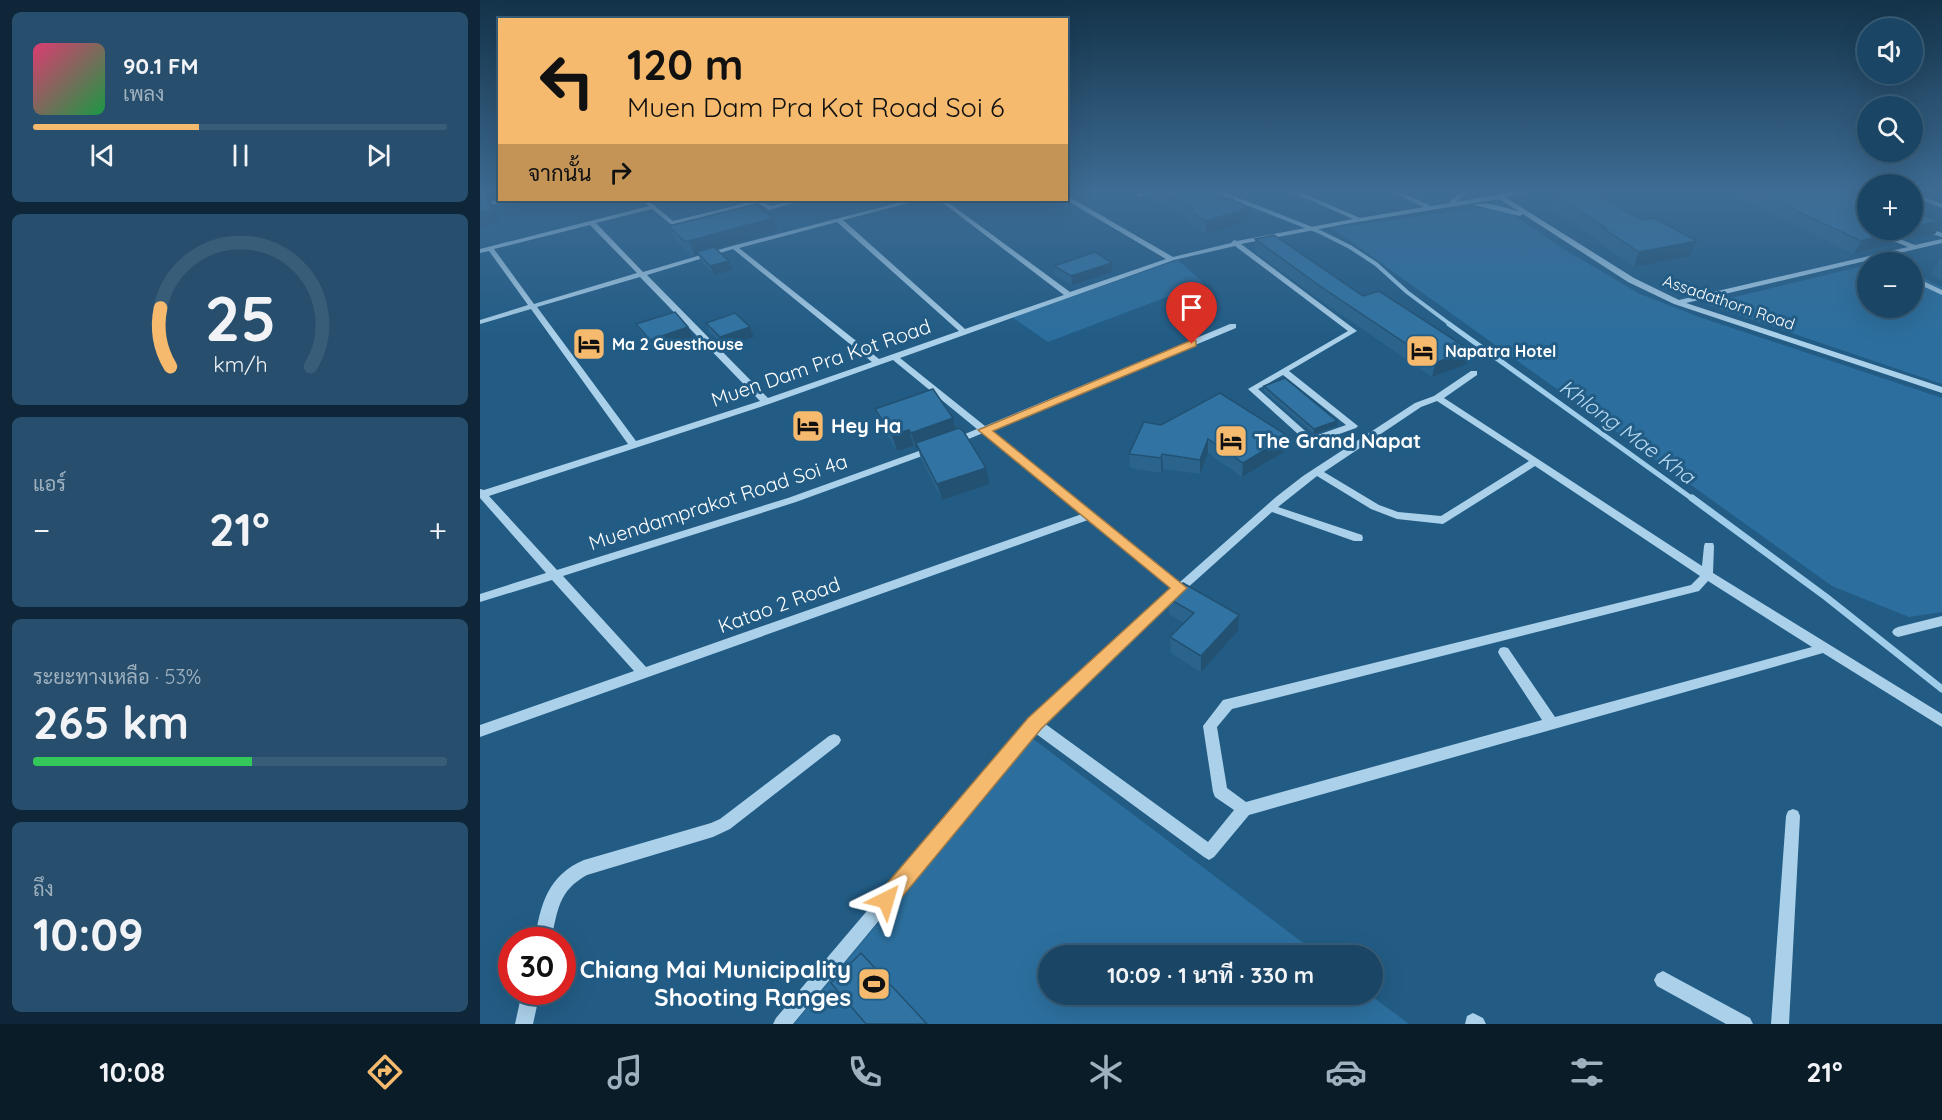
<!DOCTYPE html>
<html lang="th">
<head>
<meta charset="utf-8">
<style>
	body { margin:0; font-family:Quicksand,Sarabun,sans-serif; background:#274f6d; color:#f1f3f6; height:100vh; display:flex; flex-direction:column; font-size:22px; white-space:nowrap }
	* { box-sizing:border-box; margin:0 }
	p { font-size:20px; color:#9fb1bf }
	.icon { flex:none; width:33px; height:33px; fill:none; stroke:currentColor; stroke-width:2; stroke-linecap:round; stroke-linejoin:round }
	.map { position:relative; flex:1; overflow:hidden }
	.side { display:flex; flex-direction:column; gap:12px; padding:12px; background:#0e2637; width:480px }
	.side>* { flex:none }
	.guide { position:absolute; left:18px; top:18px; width:570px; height:183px; border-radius:0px; box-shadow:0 6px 24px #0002,0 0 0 2px #385d78; background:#f5ba6d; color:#111; overflow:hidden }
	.controls { position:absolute; left:1377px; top:18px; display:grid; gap:12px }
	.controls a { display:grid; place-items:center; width:66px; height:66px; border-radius:50%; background:#1a4564; box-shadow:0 6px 24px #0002,0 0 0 2px #385d78; font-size:30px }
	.speed { position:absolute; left:18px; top:927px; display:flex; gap:12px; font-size:30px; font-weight:700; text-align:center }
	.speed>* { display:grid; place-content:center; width:78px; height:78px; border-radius:50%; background:#1a4564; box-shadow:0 6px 24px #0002,0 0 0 2px #385d78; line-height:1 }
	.speed .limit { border:9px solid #d22; background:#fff; color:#111 }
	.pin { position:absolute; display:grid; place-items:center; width:51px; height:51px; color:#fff; margin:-62px -26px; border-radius:50% 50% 50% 0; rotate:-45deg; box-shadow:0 0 6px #0007 }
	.pin .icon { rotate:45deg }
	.me { position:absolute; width:66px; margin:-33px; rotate:40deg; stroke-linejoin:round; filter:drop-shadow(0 0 4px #0008) }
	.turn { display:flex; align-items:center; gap:21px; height:126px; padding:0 30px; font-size:27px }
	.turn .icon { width:78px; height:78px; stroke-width:2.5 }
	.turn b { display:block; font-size:42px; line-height:51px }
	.then { display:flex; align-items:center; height:57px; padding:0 30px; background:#0003; gap:12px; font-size:22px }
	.big { font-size:45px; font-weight:700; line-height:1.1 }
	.side .widget { flex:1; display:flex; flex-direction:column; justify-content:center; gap:9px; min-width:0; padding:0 21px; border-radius:9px; background:#274f6d }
	.side .dial { align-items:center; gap:0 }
	.dial svg { height:156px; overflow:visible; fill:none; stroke:#385d78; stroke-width:7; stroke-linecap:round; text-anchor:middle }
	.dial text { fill:#f1f3f6; stroke:none }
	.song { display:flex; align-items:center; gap:18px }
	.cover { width:72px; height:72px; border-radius:9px; background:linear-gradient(135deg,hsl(340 70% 55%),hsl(140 70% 35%)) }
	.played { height:6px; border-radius:3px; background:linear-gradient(90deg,#f5ba6d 40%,#385d78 40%) }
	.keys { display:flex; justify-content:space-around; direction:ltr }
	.heat { display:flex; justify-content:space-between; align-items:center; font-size:33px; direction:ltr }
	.charge { height:9px; border-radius:4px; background:linear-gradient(90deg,#34c759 53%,#385d78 0) }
	.trip { position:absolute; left:558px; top:945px; width:345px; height:60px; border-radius:30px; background:#1a4564; box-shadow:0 6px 24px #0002,0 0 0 2px #385d78; font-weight:700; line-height:60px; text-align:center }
	.tab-bar { display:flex; height:96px; justify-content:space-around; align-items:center; background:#0a1c28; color:#9fb1bf }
	.tab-bar .icon { width:42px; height:42px }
	.tab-bar .current { color:#f5ba6d }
	.tab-bar b { font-size:27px; color:#f1f3f6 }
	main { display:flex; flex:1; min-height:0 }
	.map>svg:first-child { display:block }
	.green { fill:#2c6f9e }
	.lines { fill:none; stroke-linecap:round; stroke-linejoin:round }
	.stream-far2 { stroke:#9fcdea; stroke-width:4 }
	.stream-far1 { stroke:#9fcdea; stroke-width:5 }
	.stream { stroke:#9fcdea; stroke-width:7 }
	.minor { fill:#abd0e9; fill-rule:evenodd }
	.wall { fill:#2a648c }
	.shaded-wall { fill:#225172 }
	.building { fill:#3174a3; stroke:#225172; stroke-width:1.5 }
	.route { fill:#f5ba6d; stroke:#9f7947; stroke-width:1.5 }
	.labels { text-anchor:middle; stroke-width:6; stroke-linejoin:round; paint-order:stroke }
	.far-street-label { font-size:16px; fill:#fff; stroke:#225c85 }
	.far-poi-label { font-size:16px; font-weight:bold; fill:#fff; stroke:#225c85; text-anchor:start }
	.street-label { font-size:20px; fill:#fff; stroke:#225c85 }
	.poi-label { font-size:20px; font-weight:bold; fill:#fff; stroke:#225c85; text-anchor:start }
	.water-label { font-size:21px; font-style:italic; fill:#b7d9f1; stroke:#225c85 }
	.near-poi-label { font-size:24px; font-weight:bold; fill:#fff; stroke:#225c85; text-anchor:end }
</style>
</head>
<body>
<main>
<section class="side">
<div class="widget">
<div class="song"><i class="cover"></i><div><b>90.1 FM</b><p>เพลง</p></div></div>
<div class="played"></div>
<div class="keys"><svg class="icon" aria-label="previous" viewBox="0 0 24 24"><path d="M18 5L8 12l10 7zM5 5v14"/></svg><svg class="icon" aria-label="pause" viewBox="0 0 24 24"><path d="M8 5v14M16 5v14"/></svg><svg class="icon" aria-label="next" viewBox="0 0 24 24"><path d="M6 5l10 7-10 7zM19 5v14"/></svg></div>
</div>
<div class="widget dial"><svg viewBox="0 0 100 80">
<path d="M14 69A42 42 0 1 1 86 69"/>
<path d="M14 69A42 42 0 0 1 9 39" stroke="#f5ba6d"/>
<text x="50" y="56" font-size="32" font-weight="700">25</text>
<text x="50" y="72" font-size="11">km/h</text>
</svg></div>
<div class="widget"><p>แอร์</p>
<div class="heat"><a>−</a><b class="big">21°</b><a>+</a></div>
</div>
<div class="widget"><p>ระยะทางเหลือ · 53%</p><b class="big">265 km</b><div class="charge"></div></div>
<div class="widget"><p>ถึง</p><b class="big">10:09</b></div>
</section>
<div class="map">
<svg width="1462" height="1024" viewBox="0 0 1462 1024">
	<rect width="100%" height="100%" fill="#225c85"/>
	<g class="green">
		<path d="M1005,207L1029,212L1084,249L1158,293L1219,317L1462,398V612L1429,617L1352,586L852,228Z"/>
		<path d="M698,260L724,283L568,342L532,317Z"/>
		<path d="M1387,265L1388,308H1432L1433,273L1462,287V384L1226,304Z"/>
		<path d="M552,738L839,955L568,956V994L890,995L929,1024H314Z"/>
	</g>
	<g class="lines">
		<g class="stream-far2">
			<path d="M736,191L840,232L870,247L896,264L927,292L971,325"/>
			<path d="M1450,231L1462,235"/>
		</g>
		<path class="stream-far1" d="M969,324L1214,500"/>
		<path class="stream" d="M1212,498L1346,597L1462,689"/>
		<g class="minor">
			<path d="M663,191H673L659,197L656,195Z"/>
			<path d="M809,191H818L880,218L944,207L909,191H918L951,206L970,203V201L982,191H990L976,202L1038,191H1054L1025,197L1154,278L1199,300L1428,247L1389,231L1388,230H1396L1435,245L1462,239V243L1206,303L1462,387V393L1194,304L1148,282L1043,214L1040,216L994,205C1007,200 1026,208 1040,212L1019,199L871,223L761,244L877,331L809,371L878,426L876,428L834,443H828L768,389L868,331L755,246L694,260L420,358L505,426L750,324H756V328L511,430L700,582L796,497L823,476L935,403L954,396L991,371H997V375L964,398L1222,566L1224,546L1225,543H1233L1234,546L1233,573L1462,714V727L1343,653L769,815L734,857L729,860L724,857L555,733L313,1024H293L296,1018L549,720L692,588L608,520L0,737V725L154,671L72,580L0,602V594L66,573L0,498V489L4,490L148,444L51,309L0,324V320L48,305L9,251L0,253V249L169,206L162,200H168L193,221L278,200H281L290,206L316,200H324L289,210L278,203L192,225L172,209L116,223L163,272L252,246L429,200H437L436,201L363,220L485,329L584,295L459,200H465L590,292L686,259L586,200V195L693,257L751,243L754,240L757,241L873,219ZM357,222L479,331L399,359L259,248ZM110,225L157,273L54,304L14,249ZM253,249L392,362L288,398L167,275ZM160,277L280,401L156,441L57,307ZM413,360L497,429L473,439L471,441L473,443H479L503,433L602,514L166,667L83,576L316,502L456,451L458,449L456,447H450L308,498L77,570L9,496L289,404ZM803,375L866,425L832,437L778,389ZM957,401L1049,461L961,516L918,512L899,505L844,472L941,407ZM1055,466L1220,576L1211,585L743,700L723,726L733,792L735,797L754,810L728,842L564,723L704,591L792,512L874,541H882L883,538L882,535L798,507L837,476L891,509L917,519L963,524ZM1228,581L1332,647L1075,717L1028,648L1024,647L1020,648L1018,652L1020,656L1062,720L766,802L747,788L737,727L752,709L1215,592L1219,591Z"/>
			<path d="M1432,192L1462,204V208L1432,196Z"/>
			<path d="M21,200H32L0,207V203Z"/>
			<path d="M1432,276L1462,290V295L1432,281Z"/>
			<path d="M1462,616V626L1418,637L1414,635L1412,632L1414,629L1418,627Z"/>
			<path d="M354,734L359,736L361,740L359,744L250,829L233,837L107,875C78,891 78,910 71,940H55C60,905 68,875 104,860L231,823L240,819L349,736Z"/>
			<path d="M1313,809L1318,811L1320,816L1309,1024H1291L1306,816L1308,811Z"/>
			<path d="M1183,971L1270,1018L1273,1024H1246L1177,986L1174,980L1177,974Z"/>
			<path d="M42,992H60L53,1024H35Z"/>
			<path d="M993,1013L1003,1018L1006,1024H985L987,1016Z"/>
		</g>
	</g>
	<g class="wall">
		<path d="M667,191H724L769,221L726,234L708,223V219L668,196Z"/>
		<path d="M1248,191H1388V230H1432V212L1462,221V222L1455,234L1426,239L1417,236L1412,243L1374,254L1279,208L1280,206Z"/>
		<path d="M1074,195L1162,220L1217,241L1210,256L1154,267L1118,242L1119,241L1070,209Z"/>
		<path d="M293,218L298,232L236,249L249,261L253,270L234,275L221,261L218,254L211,255L195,239L189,226Z"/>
		<path d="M775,239L883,296L987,364L952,377L836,297L775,252Z"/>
		<path d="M1462,260V280L1450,275L1459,261Z"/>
		<path d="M574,266L632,272L592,285L575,275Z"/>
		<path d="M226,323L270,327L274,337L245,347L230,333Z"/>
		<path d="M156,324L213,337L175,350L162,334Z"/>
		<path d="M784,386L857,421V426L834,434L784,391Z"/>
		<path d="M395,409L473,418L476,429L506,468L510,484L462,500L441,459L438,448L436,449L434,446L417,451L400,424Z"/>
		<path d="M664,422L807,450L762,477L728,453L720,474L683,469L681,473L650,468L649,454Z"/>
		<path d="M688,598L759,615L758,631L721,672L691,653L690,637L704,623L689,614Z"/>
	</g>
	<g class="shaded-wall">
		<path d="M6,194L13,206L20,223L0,227V212Z"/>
		<path d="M769,208V221L726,234V221Z"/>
		<path d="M293,218L298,232L218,254L217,252L218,254L215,255L208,241Z"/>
		<path d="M1462,221L1455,234L1426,239L1434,226Z"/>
		<path d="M1420,230L1412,243L1374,254L1381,241Z"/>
		<path d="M1217,241L1210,256L1154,267L1159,252Z"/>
		<path d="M249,261L253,270L234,275L230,266Z"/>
		<path d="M632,263V272L592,285L591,276Z"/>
		<path d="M208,327L213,337L175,350L170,340Z"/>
		<path d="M270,327L274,337L245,347L240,337Z"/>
		<path d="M990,350L987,364L952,377L955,363Z"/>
		<path d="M473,418L477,434L436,443L438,448L436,449L431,433Z"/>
		<path d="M857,421V426L834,434V429Z"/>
		<path d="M429,430L434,446L417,451L412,435Z"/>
		<path d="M808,436L807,450L762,477L763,463Z"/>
		<path d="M728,439V453L720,474V460Z"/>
		<path d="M682,454L683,469L681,473V458Z"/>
		<path d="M506,468L510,484L462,500L457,484Z"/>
		<path d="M759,615L758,631L721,672V656Z"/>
	</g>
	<g class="building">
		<path d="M682,191H724L741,200L750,198L769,208L726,221L707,210L713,209Z"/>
		<path d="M1102,191H1112L1162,220L1174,218L1217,241L1159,252L1123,228H1126L1074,195Z"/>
		<path d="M1281,191H1388V230H1420L1381,241L1285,196L1290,195Z"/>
		<path d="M6,194L12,210L0,212V195Z"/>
		<path d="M276,204L293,218L208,241H204L189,226Z"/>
		<path d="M1432,212L1462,221L1434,226H1432Z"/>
		<path d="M794,235L883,296L899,291L990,350L955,363L837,284L775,239Z"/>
		<path d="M234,247L249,261L230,266L217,252Z"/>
		<path d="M615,252L632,263L591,276L574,266Z"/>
		<path d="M195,312L208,327L170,340L156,324Z"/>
		<path d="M255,313L270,327L240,337L226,323Z"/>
		<path d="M805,378L857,421L834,429L784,386Z"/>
		<path d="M453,389L473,418L431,433L429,430L412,435L395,409Z"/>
		<path d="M740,393L808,436L763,463L728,439L720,460L682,454L681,458L649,454L664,422L681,425Z"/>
		<path d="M479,428L484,432L506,468L457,484L436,443Z"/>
		<path d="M703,583L759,615L721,656L690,637L714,613L688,598Z"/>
		<path d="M381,953L447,1024H386L351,983Z"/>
	</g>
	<linearGradient id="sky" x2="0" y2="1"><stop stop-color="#133349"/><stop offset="0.57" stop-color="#3e6c94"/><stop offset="1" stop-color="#3e6c94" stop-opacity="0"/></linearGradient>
	<rect width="1462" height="335" fill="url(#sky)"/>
	<path class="route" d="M712,340L716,341V346L513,431L707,588L561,729L413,908L406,911L399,908L396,900L399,893L548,718L690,588L498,430Z"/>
	<defs>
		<g id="hotel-square" transform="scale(1.725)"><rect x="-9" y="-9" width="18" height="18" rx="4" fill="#f5ba6d" stroke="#225c85"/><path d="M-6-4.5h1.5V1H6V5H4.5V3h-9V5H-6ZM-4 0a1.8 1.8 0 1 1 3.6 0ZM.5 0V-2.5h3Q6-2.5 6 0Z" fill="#111"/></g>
		<g id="stadium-square" transform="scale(1.725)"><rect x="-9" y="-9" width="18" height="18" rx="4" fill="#f5ba6d" stroke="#225c85"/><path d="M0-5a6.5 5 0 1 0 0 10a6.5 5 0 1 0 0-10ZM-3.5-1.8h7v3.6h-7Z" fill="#111"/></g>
	</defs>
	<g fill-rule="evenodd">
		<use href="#hotel-square" x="109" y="344"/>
		<use href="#hotel-square" x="942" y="351"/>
		<use href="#hotel-square" x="328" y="426"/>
		<use href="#hotel-square" x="751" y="441"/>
		<use href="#stadium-square" x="394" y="984"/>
	</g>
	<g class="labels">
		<g class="far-street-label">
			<text transform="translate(1249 302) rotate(19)" y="6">Assadathorn Road</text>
		</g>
		<g class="far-poi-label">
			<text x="132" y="350">Ma 2 Guesthouse</text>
			<text x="965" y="357">Napatra Hotel</text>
		</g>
		<g class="street-label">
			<text transform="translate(341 363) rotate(-19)" y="7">Muen Dam Pra Kot Road</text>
			<text transform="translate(238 502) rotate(-18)" y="7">Muendamprakot Road Soi 4a</text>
			<text transform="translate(299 605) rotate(-20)" y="7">Katao 2 Road</text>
		</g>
		<g class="poi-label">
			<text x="351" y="433">Hey Ha</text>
			<text x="774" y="448">The Grand Napat</text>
		</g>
		<g class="water-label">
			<text transform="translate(1147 432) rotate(36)" y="7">Khlong Mae Kha</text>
		</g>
		<g class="near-poi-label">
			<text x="371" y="978">Chiang Mai Municipality<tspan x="371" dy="28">Shooting Ranges</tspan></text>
		</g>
	</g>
</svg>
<div class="controls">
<a><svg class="icon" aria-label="sound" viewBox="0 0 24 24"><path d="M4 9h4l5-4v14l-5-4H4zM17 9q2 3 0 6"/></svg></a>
<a><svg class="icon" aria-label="search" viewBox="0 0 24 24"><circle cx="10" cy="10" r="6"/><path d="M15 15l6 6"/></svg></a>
<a>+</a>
<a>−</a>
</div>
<div class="speed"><div class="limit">30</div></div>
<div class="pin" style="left:712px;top:344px;background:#d93025"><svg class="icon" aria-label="arrive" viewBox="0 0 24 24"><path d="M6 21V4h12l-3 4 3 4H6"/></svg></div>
<svg class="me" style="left:406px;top:900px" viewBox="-20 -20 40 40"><path d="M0-17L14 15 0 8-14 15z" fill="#f5ba6d" stroke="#fff" stroke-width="4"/></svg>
<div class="trip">10:09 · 1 นาที · 330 m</div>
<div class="guide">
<div class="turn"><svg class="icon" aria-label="left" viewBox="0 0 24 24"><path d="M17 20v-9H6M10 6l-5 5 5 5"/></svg><div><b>120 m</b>Muen Dam Pra Kot Road Soi 6</div></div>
<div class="then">จากนั้น<svg class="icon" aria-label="right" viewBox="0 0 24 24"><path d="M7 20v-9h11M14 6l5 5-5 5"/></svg></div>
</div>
</div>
</main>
<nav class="tab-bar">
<b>10:08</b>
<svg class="icon current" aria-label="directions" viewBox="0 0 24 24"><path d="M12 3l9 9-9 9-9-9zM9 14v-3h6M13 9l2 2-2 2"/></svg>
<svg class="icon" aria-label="music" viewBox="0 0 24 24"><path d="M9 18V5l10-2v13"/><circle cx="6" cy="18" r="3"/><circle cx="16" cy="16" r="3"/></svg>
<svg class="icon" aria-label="phone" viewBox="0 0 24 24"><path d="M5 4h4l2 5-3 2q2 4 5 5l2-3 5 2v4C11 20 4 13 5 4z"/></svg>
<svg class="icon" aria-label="climate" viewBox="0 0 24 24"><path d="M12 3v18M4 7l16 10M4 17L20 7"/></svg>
<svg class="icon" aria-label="car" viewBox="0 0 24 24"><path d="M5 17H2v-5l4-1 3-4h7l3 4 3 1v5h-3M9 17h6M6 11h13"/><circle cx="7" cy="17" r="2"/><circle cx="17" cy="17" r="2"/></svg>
<svg class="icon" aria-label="filters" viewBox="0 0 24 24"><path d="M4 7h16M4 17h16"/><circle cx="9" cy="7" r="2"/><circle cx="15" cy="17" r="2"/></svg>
<b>21°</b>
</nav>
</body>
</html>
